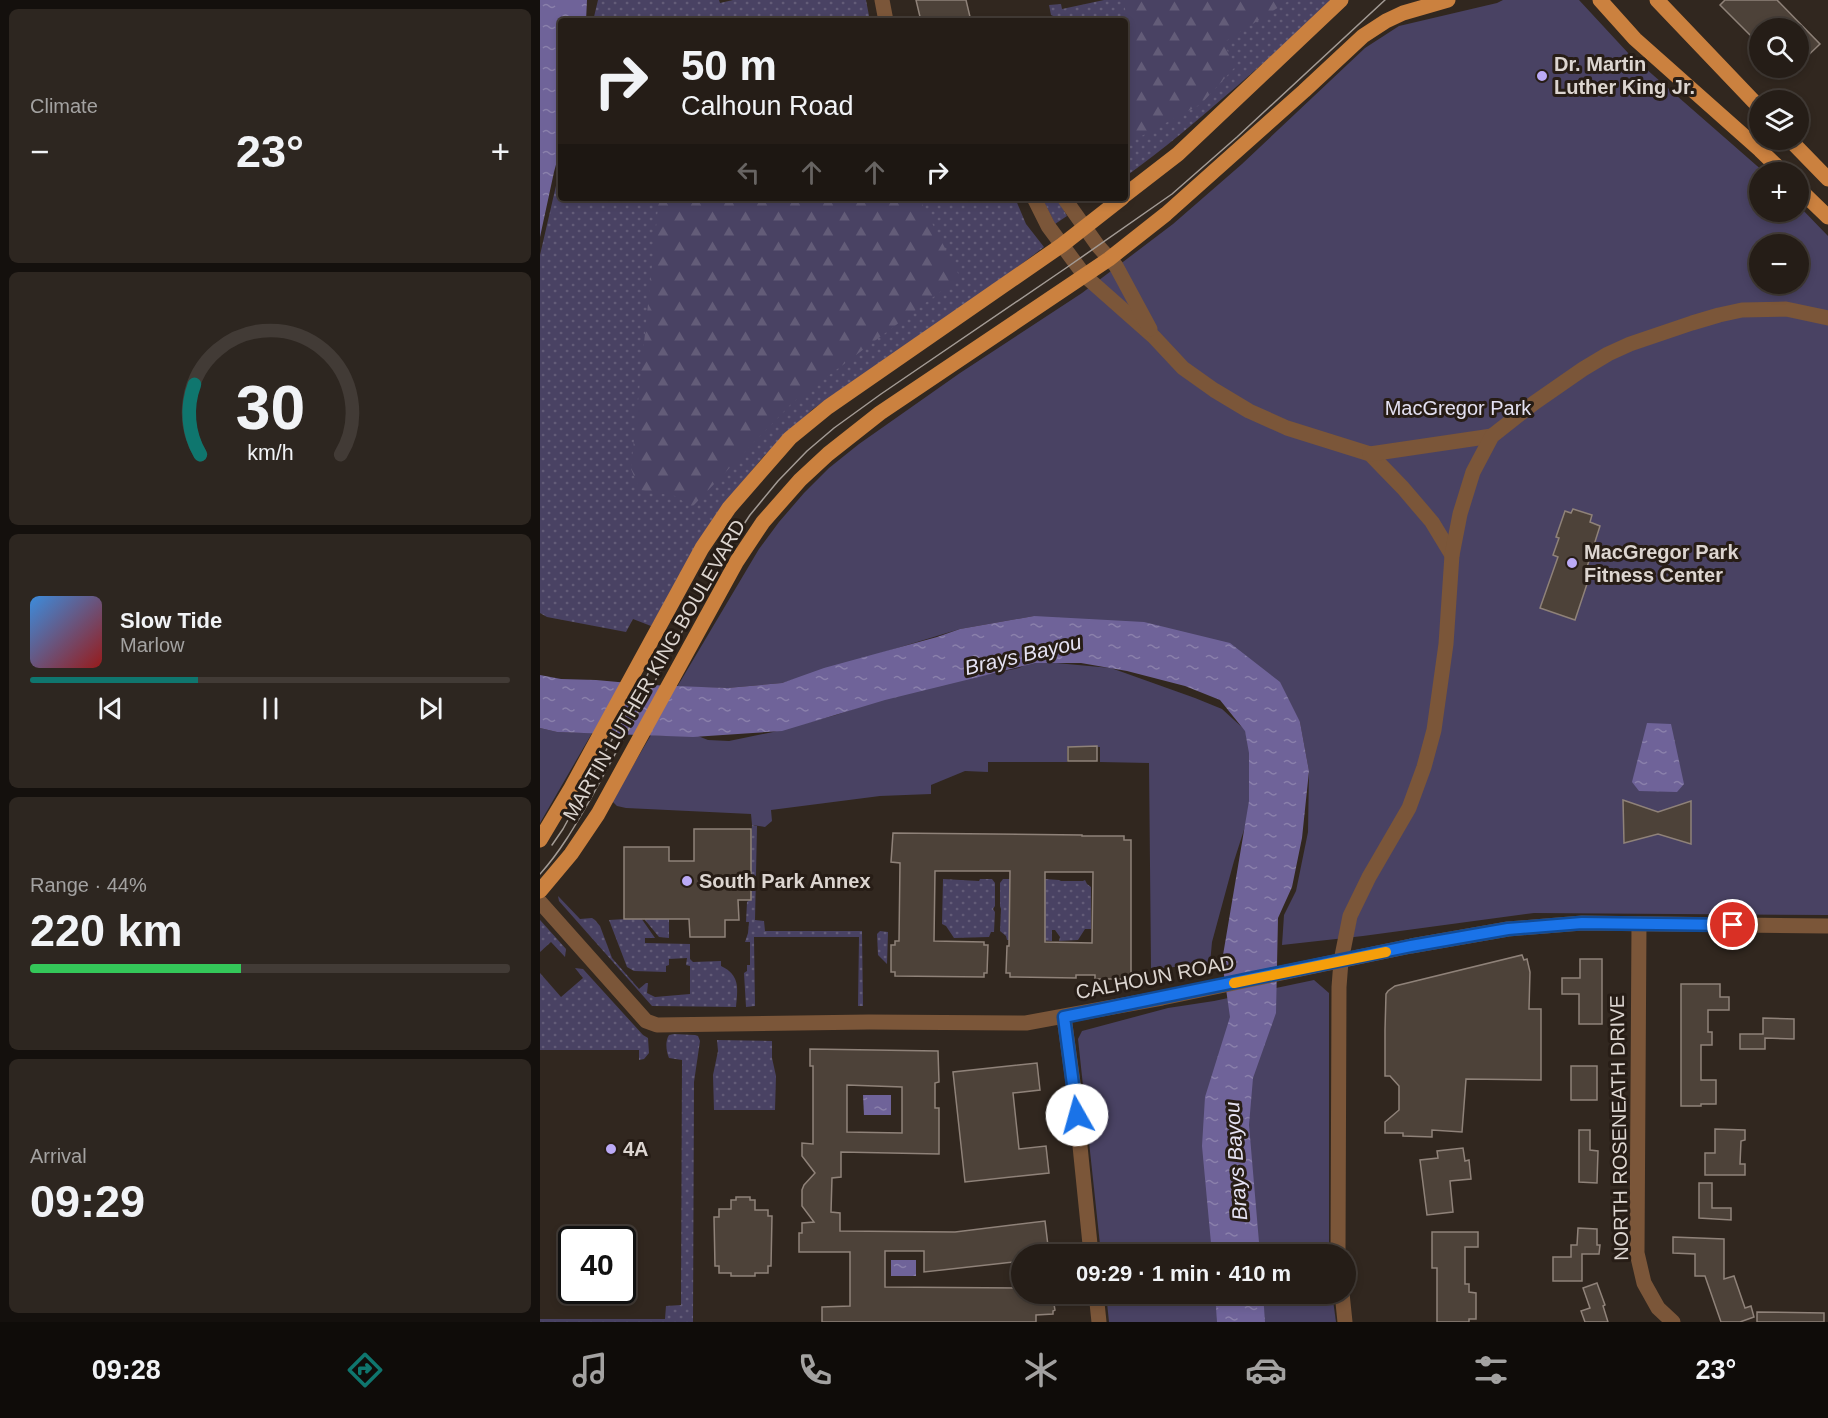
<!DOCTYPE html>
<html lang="en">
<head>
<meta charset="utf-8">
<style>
	body { margin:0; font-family:Arial,sans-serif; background:#2d2620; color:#f1f3f6; height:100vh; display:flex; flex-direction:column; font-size:22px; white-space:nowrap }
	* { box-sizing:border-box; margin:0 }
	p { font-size:20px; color:#a3a2a1 }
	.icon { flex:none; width:33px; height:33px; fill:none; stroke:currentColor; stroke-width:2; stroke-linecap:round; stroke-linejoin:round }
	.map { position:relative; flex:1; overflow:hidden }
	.details { display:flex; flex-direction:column; gap:9px; padding:9px; background:#14100d; width:540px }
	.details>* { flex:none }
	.guide { position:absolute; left:18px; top:18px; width:570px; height:183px; border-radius:6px; box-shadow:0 3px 9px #0003,0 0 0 2px #423b36; background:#251d17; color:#f1f3f6; overflow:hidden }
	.buttons { position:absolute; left:1209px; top:18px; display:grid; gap:12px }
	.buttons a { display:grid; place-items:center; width:60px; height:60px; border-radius:50%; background:#251d17; box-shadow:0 3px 9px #0003,0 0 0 2px #423b36; font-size:30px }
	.speed { position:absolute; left:18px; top:1226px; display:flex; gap:12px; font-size:30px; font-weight:700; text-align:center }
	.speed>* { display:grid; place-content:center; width:78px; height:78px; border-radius:50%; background:#251d17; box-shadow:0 3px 9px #0003,0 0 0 2px #423b36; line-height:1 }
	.speed .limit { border:3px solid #111; border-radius:9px; background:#fff; color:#111 }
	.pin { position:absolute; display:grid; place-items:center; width:51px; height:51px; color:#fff; margin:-26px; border:3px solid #fff; border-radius:50%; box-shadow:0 2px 6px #0007 }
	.me { position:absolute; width:66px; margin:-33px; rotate:353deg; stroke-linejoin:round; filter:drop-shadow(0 0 4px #0008) }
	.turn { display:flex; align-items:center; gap:21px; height:126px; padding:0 24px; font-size:27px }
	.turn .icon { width:78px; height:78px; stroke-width:2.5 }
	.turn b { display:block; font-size:42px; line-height:51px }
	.lanes { display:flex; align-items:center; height:57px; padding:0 24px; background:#0003; justify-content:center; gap:30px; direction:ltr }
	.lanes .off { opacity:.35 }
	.big { font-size:45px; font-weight:800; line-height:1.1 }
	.details .tile { flex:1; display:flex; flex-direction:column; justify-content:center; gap:9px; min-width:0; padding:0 21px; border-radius:9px; background:#2d2620 }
	.details .dial { align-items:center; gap:0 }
	.dial svg { height:156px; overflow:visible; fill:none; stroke:#423b36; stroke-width:7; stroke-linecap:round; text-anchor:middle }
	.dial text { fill:#f1f3f6; stroke:none }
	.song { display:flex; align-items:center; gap:18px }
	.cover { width:72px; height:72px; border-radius:9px; background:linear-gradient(135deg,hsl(210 70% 55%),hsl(0 70% 35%)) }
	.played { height:6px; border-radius:3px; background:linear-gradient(90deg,#0f766e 35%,#423b36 35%) }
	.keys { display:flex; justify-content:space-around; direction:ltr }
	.heat { display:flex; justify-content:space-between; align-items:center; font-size:33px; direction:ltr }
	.charge { height:9px; border-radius:4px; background:linear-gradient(90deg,#34c759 44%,#423b36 0) }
	.trip { position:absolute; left:471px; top:1244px; width:345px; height:60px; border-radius:30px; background:#251d17; box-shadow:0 3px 9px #0003,0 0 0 2px #423b36; font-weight:800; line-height:60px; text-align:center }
	.tab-bar { display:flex; height:96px; justify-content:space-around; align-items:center; background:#0f0c09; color:#a3a2a1 }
	.tab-bar .icon { width:42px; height:42px }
	.tab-bar .on { color:#0f766e }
	.tab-bar b { font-size:27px; color:#f1f3f6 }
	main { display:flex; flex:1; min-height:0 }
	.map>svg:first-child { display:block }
	.grass { fill:url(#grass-dots) }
	.forest { fill:url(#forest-firs) }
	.park { fill:#494263; fill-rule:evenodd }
	.water { fill:url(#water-ripples) }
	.building { fill:#4d4239; stroke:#8f8279; stroke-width:1.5; fill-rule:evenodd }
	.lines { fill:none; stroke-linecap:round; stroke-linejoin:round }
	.minor { stroke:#7b5639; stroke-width:15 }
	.major { stroke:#cb813f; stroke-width:15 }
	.tram { stroke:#a39b95; stroke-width:1.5 }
	.route-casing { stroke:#114b97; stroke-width:15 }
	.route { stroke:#1a73e8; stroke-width:10 }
	.slow { stroke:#f59e0b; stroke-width:10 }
	.poi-dot { fill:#bbaaf6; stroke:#271d16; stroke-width:2 }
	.labels { text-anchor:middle; stroke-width:6; stroke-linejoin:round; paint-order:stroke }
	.poi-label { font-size:20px; font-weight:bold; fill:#dcd5d0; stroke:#271d16; text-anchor:start }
	.park-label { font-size:20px; fill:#e3e0f1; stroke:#271d16 }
	.street-label { font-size:20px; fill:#dcd5d0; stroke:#271d16 }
	.water-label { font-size:21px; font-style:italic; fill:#e5e2f3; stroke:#271d16 }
</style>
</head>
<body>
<main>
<section class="details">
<div class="tile"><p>Climate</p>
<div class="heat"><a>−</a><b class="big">23°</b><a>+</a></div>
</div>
<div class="tile dial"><svg viewBox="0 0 100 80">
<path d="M14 69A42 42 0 1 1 86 69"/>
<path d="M14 69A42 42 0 0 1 11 33" stroke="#0f766e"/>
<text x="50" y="56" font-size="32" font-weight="700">30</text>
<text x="50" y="72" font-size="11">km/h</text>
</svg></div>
<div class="tile">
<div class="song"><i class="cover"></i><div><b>Slow Tide</b><p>Marlow</p></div></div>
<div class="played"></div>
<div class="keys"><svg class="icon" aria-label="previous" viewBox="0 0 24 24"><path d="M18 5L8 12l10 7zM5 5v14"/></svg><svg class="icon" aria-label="pause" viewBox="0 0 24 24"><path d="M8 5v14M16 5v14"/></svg><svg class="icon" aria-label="next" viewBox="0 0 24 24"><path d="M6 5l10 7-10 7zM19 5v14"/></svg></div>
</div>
<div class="tile"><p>Range · 44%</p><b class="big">220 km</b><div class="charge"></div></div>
<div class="tile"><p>Arrival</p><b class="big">09:29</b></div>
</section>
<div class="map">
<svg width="1288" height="1322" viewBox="0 0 1288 1322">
	<defs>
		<pattern id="grass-dots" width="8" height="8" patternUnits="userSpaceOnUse" patternTransform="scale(1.5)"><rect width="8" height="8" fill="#494263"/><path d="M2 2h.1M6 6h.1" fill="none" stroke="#635c78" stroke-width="1.8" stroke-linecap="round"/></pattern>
		<pattern id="forest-firs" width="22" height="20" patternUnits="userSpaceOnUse" patternTransform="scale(1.5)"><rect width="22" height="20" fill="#494263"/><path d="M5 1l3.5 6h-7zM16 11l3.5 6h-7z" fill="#635c78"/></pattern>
		<pattern id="water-ripples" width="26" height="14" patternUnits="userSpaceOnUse" patternTransform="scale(1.5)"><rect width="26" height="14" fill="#6f6399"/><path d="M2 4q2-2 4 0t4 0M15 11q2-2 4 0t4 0" fill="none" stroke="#8a80ab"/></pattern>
	</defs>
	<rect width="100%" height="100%" fill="#31271f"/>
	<g class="grass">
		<path d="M58,0H179L180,3L193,0H326L330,21H53Z"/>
		<path d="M564,0H791C761,31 728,59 696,87C660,118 624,149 585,177V21H524L511,15L509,5L521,4L522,9Z"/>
		<path d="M21,164V198H475L486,224L504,247L459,281L273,409L224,456L179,510L111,626L93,619L86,632L7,617L0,613V255Z"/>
		<path d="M502,198H517L527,216L515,224Z"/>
		<path d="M212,825L217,826L215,920L224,921L225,931H322L323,1006H318L319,937H214L215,1006L206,1007L204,973L207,971V965H210V942H205L208,933L209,922H206L207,902L209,900Z"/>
		<path d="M403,879L439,881L440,879H452L455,883V906L453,909L455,912L454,932H451L449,937L414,938L406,926L402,924Z"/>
		<path d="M463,879H478L479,940H467L466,936L460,931L461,909L460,906V883Z"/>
		<path d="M505,879L519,880L521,881H543L545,880L547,884L551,887V929H545L538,940L519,941L520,937L515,930H512V941L495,940Z"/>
		<path d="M18,896L40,919L52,918L55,920L60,926L72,958L99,989L106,983H108L107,993L115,997L150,994V966L146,965L147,958L129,959V965L126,966V972L94,971L87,967L69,920L101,918L115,938H105V943L150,944V959L153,962L181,961V966C200,975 198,988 196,1007L112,1006L19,901Z"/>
		<path d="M105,918H129V938L119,937L105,920Z"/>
		<path d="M0,920L26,949L25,957L11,942L0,952Z"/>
		<path d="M340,931L348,932L347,964L338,955L337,934Z"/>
		<path d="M35,968L43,969L103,1035L108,1038L109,1053L104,1059L99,1060V1050H0V973L21,997L43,978Z"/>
		<path d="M134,1034L155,1035L158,1036L160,1041L154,1082L153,1322H0V1319H125L126,1306L141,1305L142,1060L129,1058C126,1051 125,1041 129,1035Z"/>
		<path d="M177,1040L232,1041V1058L236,1076L235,1110H174L173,1075L178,1051Z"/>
	</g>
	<g class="forest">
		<path d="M584,0H750L683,43L696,66L661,104L585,145V21H568L586,17Z"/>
		<path d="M119,198H379L420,277L252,403L152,507L135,496L100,490L91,469Z"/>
	</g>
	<g class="park">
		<path d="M963,0H1039L1089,54L1224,172H1220V212H1258L1259,206L1288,236V915L994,913L823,936L742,945L744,915L756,891L768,832L769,771L760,722L494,616L420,629L242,683L187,688L137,687L219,549L239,522L264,493L289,468L319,444L420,373L542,293L633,224L702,164L825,48L859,26L957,3ZM1220,244H1258V284H1220Z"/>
		<path d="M494,661L571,668L655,698L682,709L705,730L715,765L712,805L694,861L672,942L670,964L611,969L609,763L560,762V747H527V762H448V772L425,771L391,785V794L340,796L231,810L232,821L225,827L212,825L211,814L86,808L77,806L72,801L111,735L125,736L137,733L158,736L168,740L189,741L233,732L296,715L366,691L479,668Z"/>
		<path d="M0,728L17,732L52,733L0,823Z"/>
		<path d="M774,980L789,993V1254H561L538,1039L542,1031L628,1008L674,1001Z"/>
		<path d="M566,1293H792L796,1322H569Z"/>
	</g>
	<g class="water">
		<path d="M0,0H47L46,21H21V146L14,172L0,237Z"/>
		<path d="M494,616L604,622L690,643L740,682L760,722L769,771L762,838L752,887L738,918L736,1013L713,1078L709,1125L720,1254H672L662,1146L665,1097L690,1017L682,961L709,801V753L705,731L680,700L645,686L587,671L541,663H495L345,700L242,731L153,737L17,732L0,728V675L21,679L56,680L111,685L187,688L242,683L284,668L397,637L420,629Z"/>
		<path d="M1107,723L1131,724L1144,784L1137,792L1099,791L1092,782Z"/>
		<path d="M323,1095H351V1115H324Z"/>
		<rect x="351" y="1260" width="25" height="16"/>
		<path d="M675,1293H723L725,1322H677Z"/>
	</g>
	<g class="building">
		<path d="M376,0H426L431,21H381Z"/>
		<path d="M1185,0H1237L1280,44L1258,65V28H1220V45L1180,5Z"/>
		<path d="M1033,509L1052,515L1050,522L1060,526L1047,567L1052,569L1035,620L1000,608L1018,557L1013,555L1019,538L1016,537L1025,511L1031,513Z"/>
		<path d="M557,746V761H528V747Z"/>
		<path d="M1083,800L1118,812L1151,801V844L1118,834L1084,843Z"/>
		<path d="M154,829H211V900H198L199,920H185V937H150L149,919H84V847H129V861H154Z"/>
		<path d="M353,833L542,835V836H584V840H591V975H583V979H555V975H536V978L470,977V973H466L467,946H469L470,871H395L394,941L444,942V945H448L447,973H444V977L355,976V972H351V945H355V941H359L360,863L351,862ZM505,872H553L552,943L505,942Z"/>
		<path d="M982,955L984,960L987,959L990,972L989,1009H1001V1080L926,1079L922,1132L892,1130V1137L863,1136V1133H845V1122L859,1110V1086L850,1076H845V1030L846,994L848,991L855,986Z"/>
		<path d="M1040,959H1062V1024H1039V994H1022V978H1040Z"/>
		<path d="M1141,984H1180V997H1189V1010H1168V1032H1172V1045H1161V1080H1176V1104H1161V1106H1141Z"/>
		<path d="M1223,1018L1254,1019V1039L1225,1038V1049H1200V1034H1223Z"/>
		<path d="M270,1049L398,1051L399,1082L395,1083V1108H399V1154L301,1152V1177L292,1178L291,1212L300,1213V1231L415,1232L505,1221L509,1254H482V1261L384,1272V1251H345V1287L482,1288V1293H512L515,1310L513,1311V1314L496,1315V1322H282V1307L310,1306V1252H259V1233H262V1223L274,1222L262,1206V1190L264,1185L275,1173L262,1156V1143L273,1144V1066H270ZM307,1085L362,1087V1133L307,1132Z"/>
		<path d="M497,1063L500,1090L473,1093L479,1149L506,1146L509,1173L425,1182L413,1072Z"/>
		<rect x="1031" y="1066" width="26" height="34"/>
		<path d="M1175,1129L1205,1130V1140L1201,1141L1200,1164H1205V1175H1165V1153H1175Z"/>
		<path d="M1039,1130H1050V1150L1058,1151L1057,1183L1039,1182Z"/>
		<path d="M923,1148L925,1161L929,1160L931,1179L910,1181L913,1212L887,1215L880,1160L898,1158L897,1151Z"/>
		<path d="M1159,1183H1172V1208H1191V1220L1159,1218Z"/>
		<path d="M196,1197H210V1200H215V1210H228V1216H232L231,1266H228V1273H215V1276H191V1273H179V1266H175L174,1217H179V1209H191V1200H196Z"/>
		<path d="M1038,1228L1057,1229V1245H1060L1059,1254H1042V1281H1013V1257H1031V1245H1037Z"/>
		<path d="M892,1232H938V1247H925V1284H929V1292L936,1293V1319H929V1322H897V1268H892Z"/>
		<path d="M1133,1237L1184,1239V1279L1194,1276L1205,1308L1211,1306L1214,1317L1200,1322H1181L1165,1276H1155V1254L1133,1253Z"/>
		<path d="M1057,1283L1065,1305L1063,1306L1068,1322H1045L1041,1311L1050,1308L1043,1288Z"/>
		<path d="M1217,1312L1284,1313V1322H1217Z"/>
	</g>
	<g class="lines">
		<g class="minor">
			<path d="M342,0L346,21"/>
			<path d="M494,198L508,226L545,276L614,337L643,368L674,390L709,411L747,428L830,454L863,488L892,522L912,555"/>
			<path d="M524,198L558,246L576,266L610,329"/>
			<path d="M830,454L952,436"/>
			<path d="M0,902L106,1021L117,1025L329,1022L486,1023L622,998L871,946L968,929L1042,923L1288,926"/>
			<path d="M1099,924L1097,1253L1104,1283L1118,1308L1133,1322"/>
			<path d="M524,1017L535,1097L551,1254"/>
			<path d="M798,1254L799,987L801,961L810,916L829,877L869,808L884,767L894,730L906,644L912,555L920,514L933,472L952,436L994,403L1043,369L1068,354L1090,344L1152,323L1179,315L1202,310L1246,309L1288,318"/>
			<path d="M556,1293L559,1322"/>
			<path d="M802,1293L805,1322"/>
		</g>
		<g class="major">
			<path d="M1060,0L1095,39L1220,150L1243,172"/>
			<path d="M1117,0L1220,108"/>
			<path d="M1250,140L1288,179"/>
			<path d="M1258,188L1288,217"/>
			<path d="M585,195L638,154L801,0"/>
			<path d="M0,840L31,788L162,548L189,508L250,438L288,407L522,245L582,198"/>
			<path d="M0,891L31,854L58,814L197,561L223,522L260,480L288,454L340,413L569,259L626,214L764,91L823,36L846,21L863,13L908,0"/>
		</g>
		<g class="tram">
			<path d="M12,845L23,829L126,641"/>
			<path d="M0,874C20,852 35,826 50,800L186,551L210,515L238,481L267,451L294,428L341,394L526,268L632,194L697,137L845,0"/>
		</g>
	</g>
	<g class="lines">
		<g class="route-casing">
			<path id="route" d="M537,1115L524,1017L871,946L968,929L1042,923L1193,925"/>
		</g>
		<use href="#route" class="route"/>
		<path class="slow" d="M694,983L846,952"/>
	</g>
	<g class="poi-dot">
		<circle cx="1002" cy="76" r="6"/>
		<circle cx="1032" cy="563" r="6"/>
		<circle cx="147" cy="881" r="6"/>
		<circle cx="71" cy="1149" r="6"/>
	</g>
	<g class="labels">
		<g class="poi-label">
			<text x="1014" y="71">Dr. Martin<tspan x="1014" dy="23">Luther King Jr.</tspan></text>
			<text x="1044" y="559">MacGregor Park<tspan x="1044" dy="23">Fitness Center</tspan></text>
			<text x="159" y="888">South Park Annex</text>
			<text x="83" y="1156">4A</text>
		</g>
		<g class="park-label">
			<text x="918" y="415">MacGregor Park</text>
		</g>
		<g class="street-label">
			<text transform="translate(114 670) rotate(-60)" y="7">MARTIN LUTHER KING BOULEVARD</text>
			<text transform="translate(615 977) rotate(-11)" y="7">CALHOUN ROAD</text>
			<text transform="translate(1079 1128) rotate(-91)" y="7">NORTH ROSENEATH DRIVE</text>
		</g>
		<g class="water-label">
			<text transform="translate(483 655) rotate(-13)" y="7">Brays Bayou</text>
			<text transform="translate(696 1161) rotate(-94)" y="7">Brays Bayou</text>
		</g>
	</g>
</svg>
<div class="buttons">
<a><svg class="icon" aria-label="search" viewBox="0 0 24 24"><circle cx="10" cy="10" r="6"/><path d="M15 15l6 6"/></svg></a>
<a><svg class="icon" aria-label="layers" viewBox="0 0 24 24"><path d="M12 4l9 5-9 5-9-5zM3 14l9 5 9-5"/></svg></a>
<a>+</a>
<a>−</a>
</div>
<div class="speed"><div class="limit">40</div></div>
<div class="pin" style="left:1193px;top:925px;background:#d93025"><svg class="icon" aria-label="arrive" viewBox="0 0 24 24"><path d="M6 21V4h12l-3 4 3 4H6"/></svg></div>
<svg class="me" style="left:537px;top:1115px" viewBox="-20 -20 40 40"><circle r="19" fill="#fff"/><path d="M0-13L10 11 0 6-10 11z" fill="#1a73e8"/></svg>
<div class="trip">09:29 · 1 min · 410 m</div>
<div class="guide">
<div class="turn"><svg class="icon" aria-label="right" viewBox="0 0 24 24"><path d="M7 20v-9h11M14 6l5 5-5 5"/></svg><div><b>50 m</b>Calhoun Road</div></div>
<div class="lanes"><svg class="icon off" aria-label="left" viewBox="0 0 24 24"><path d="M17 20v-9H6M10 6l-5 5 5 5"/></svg><svg class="icon off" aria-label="ahead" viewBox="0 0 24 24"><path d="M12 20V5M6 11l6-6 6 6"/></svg><svg class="icon off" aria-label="ahead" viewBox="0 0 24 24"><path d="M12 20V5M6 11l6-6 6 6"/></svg><svg class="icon" aria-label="right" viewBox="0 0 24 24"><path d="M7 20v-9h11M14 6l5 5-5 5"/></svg></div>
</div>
</div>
</main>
<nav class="tab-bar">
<b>09:28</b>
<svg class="icon on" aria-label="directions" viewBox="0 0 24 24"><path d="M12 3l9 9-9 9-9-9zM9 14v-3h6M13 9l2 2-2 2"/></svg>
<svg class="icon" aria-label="music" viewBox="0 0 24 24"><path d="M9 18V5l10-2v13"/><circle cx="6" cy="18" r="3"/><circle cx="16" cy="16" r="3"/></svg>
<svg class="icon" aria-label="phone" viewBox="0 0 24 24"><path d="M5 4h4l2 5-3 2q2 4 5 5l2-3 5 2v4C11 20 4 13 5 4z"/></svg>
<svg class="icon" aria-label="climate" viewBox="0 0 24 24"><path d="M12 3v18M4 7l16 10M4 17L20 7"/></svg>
<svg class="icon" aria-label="car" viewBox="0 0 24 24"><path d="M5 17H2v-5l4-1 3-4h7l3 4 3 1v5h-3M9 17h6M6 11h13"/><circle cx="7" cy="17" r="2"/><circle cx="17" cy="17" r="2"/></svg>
<svg class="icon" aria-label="filters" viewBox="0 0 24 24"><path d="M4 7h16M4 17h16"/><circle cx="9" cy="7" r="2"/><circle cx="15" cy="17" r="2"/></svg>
<b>23°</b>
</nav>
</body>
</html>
